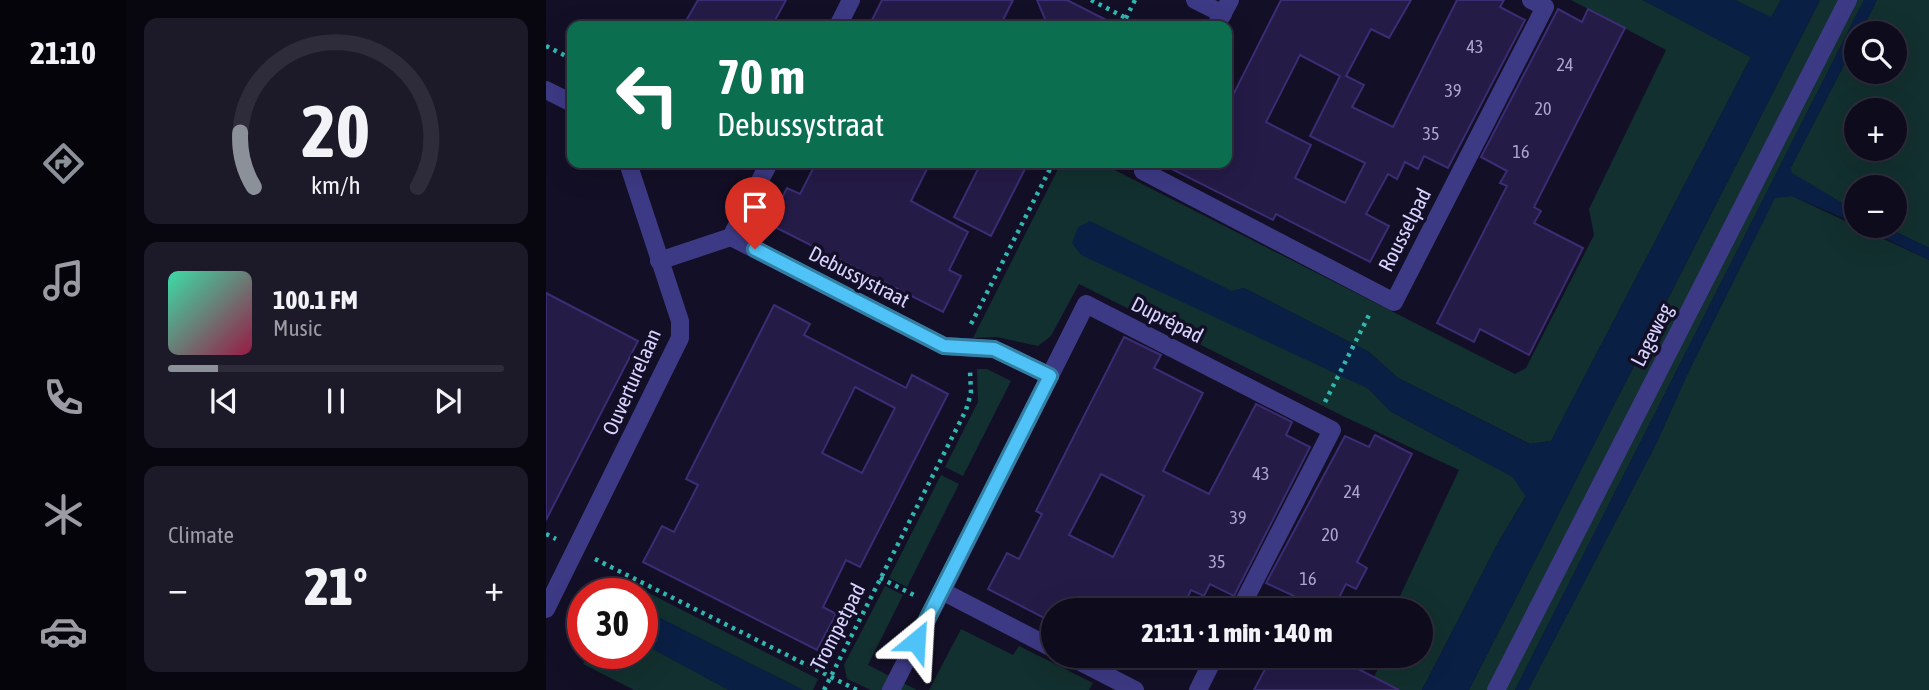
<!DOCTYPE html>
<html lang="en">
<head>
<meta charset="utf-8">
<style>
	body { margin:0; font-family:"Asap Condensed",sans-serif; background:#1c1929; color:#f1f3f6; height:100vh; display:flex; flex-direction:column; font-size:26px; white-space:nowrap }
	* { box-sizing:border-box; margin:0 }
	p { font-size:23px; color:#9b9ba3 }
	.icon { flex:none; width:38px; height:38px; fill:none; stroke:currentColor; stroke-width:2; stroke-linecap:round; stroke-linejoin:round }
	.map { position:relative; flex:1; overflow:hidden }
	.side { display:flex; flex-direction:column; gap:18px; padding:18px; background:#08060f; width:420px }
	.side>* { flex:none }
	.top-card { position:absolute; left:21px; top:21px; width:665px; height:147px; border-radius:14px; box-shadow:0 7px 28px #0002,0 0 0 2px #2e2b3b; background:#0b6e4f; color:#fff; overflow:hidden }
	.controls { position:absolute; left:1298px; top:21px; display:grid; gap:14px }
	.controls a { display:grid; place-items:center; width:63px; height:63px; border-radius:50%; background:#0e0b1c; box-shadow:0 7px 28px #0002,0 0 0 2px #2e2b3b; font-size:35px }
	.speed { position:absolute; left:21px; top:578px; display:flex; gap:14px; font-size:35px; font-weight:700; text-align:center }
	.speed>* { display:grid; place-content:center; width:91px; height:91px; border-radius:50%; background:#0e0b1c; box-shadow:0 7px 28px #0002,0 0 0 2px #2e2b3b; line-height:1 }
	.speed .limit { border:10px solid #d22; background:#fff; color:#111 }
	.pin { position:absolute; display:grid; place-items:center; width:60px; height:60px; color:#fff; margin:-72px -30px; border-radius:50% 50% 50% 0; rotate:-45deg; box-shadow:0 0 7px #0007 }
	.pin .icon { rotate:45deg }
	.me { position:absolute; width:77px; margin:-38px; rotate:27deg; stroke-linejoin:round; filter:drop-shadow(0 0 5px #0008) }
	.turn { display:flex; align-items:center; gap:24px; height:147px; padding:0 35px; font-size:32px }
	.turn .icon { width:91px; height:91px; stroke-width:2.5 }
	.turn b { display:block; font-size:49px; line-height:60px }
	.big { font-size:52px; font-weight:800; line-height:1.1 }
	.side .widget { flex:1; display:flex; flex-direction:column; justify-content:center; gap:10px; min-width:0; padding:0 24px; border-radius:14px; background:#1c1929 }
	.side .dial { align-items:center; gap:0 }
	.dial svg { height:182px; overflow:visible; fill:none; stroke:#2e2b3b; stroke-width:7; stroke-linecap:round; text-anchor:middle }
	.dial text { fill:#f1f3f6; stroke:none }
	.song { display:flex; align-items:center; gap:21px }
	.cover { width:84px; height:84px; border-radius:10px; background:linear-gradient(135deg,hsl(160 70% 55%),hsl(340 70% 35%)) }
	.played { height:7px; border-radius:4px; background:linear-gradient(90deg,#8c9099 15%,#2e2b3b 15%) }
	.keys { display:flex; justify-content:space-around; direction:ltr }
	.heat { display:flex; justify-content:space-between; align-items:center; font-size:38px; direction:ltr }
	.trip { position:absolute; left:495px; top:598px; width:392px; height:70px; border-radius:35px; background:#0e0b1c; box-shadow:0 7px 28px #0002,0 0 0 2px #2e2b3b; font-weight:800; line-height:70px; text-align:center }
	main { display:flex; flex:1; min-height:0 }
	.menu { display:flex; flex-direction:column; width:126px; justify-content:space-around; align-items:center; background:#06040b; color:#9b9ba3 }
	.menu .icon { width:49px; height:49px }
	.menu .current { color:#8c9099 }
	.menu b { font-size:32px; color:#f1f3f6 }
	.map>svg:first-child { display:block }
	.green { fill:#12302f; fill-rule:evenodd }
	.water { fill:#0a1f44 }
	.building { fill:#241b47; stroke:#3b2d73; stroke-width:2; fill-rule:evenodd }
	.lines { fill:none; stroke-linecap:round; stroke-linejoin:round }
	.path { stroke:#2fb8b0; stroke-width:4.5; stroke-dasharray:3.5 5; stroke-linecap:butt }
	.minor { stroke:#3d3a85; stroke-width:18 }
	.route-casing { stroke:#337fa1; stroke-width:18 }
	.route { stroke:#4fc3f7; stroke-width:12 }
	.labels { text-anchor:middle; stroke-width:7; stroke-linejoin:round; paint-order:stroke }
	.number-label { font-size:18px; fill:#aca6d1 }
	.street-label { font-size:21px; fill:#d9d4ff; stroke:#130f26 }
</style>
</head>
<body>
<main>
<nav class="menu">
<b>21:10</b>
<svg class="icon current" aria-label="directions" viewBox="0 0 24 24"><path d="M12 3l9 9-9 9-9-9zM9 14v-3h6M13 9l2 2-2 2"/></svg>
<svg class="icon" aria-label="music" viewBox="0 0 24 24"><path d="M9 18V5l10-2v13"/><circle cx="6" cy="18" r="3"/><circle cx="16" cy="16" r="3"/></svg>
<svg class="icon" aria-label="phone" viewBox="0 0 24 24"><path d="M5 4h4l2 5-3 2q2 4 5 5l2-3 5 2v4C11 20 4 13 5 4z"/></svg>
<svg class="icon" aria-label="climate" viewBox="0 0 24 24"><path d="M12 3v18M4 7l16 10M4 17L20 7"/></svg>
<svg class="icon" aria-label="car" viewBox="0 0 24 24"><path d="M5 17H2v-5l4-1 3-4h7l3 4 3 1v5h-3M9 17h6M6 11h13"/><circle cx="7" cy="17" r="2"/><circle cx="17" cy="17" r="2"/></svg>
</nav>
<section class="side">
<div class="widget dial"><svg viewBox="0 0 100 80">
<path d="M14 69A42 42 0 1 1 86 69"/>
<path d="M14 69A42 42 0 0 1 8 45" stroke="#8c9099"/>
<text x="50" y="56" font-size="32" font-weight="700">20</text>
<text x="50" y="72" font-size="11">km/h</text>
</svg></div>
<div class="widget">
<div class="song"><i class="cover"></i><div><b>100.1 FM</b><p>Music</p></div></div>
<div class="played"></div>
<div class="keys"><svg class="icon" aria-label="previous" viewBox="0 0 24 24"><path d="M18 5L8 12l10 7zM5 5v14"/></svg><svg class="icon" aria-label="pause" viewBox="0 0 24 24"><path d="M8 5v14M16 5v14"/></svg><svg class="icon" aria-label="next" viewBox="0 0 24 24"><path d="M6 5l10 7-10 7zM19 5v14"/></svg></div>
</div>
<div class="widget"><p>Climate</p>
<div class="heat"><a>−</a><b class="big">21°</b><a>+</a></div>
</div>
</section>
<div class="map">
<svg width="1383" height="690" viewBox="0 0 1383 690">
	<rect width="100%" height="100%" fill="#130f26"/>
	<g class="green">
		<path d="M1025,0H1097L1205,57L1005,441L984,444L852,378L823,352L698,288L686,291L823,389L844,411L967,477L980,496L953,541L876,690H821L837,659L834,656H875V611H847L913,470L801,418L533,284L505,336L492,346L451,337L427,338L515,163H555L969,374L980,368L1048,235L1043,209L1120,50Z"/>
		<path d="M1189,0H1235L1225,18Z"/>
		<path d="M1274,0H1294L944,690H923Z"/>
		<path d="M1308,0H1318L969,690H958Z"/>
		<path d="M1331,0H1383V248L1338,226H1349V187H1311V212L1245,173V167L1311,40V72H1349V33H1314ZM1311,110H1349V149H1311Z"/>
		<path d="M1246,196L1383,260V690H982L1110,444L1141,375L1229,197Z"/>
		<path d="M431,369H441L465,381L417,476L399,467L432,402Z"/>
		<path d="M395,475L413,484L361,587L343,578Z"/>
		<path d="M79,581L272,679L267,690H257L96,609V593H73Z"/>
		<path d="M339,586L357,595L322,665L371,690H325L301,679L298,665Z"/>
		<path d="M415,629L467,655L473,646L547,683L543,690H383Z"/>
		<path d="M96,643L183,690H88L37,664L42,653H96Z"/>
	</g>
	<g class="water">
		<path d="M1097,0H1189L1225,17L1235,0H1274L923,690H876L953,541L980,497L967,477L844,411L823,389L535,255L526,243L532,227L544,221L686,291L698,288L823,352L852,378L983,444L1005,441L1205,57Z"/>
		<path d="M1318,0H1331L1314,33H1311V40L1245,167L1246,173L1311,212V224L1246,196L1229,198L1141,375L1110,444L982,690H969Z"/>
		<path d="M1314,226H1338L1383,248V260Z"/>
		<path d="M96,609L257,690H183L177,687L96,643Z"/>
	</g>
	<g class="building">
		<path d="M152,0H240L226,26H137Z"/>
		<path d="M336,0H467L454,26H323Z"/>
		<path d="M491,0H521L572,26H502Z"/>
		<path d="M735,0H865L843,38L825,29L800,76L818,85L806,107L847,127L911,0H958L954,7L979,20L902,168L878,156L872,169L859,162L851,179L842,174L820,214L843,226L824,262L730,214L727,220L614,163H681V107ZM754,55L794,76L764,136L819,163L799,203L749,178L765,145L720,122Z"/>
		<path d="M1012,9L1036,22L1042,9L1079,28L988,207L995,211L988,223L1037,248L983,355L934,329L928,342L891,323L961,186L954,183L961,171L935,157Z"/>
		<path d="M270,163H384L365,201L422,232L403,270L415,276L397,312L223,224L241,188L254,194Z"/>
		<path d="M435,163H482L445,236L408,217Z"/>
		<path d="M0,293L92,341L0,520Z"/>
		<path d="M228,305L264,324L258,335L360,388L366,375L402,394L314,567L300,560L277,607L290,614L271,650L97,562L116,526L128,532L152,485L140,479ZM309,387L349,408L316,473L276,453Z"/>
		<path d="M578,337L615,355L608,368L657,393L617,471L663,494L710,404L746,422L740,435L764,447L688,596L664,584L658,596L645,590L635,611H508V623L442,589L461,553L473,559L496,514L490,511ZM555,474L598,496L567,557L523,535Z"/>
		<path d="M829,435L866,454L811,562L821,568L810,589L800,584L786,611H740L748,596L720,583L799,436L823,447Z"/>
		<path d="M726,656H787L853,690H708Z"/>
	</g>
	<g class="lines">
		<g class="path">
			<path d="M545,0L580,18"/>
			<path d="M576,26L589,0"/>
			<path d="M0,46L26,59"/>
			<path d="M425,324L507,163"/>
			<path d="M779,402L824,313"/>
			<path d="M0,534L10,539"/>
			<path d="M49,559L311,690"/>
			<path d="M334,578L368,595"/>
			<path d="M278,690L420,410L425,393L424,371"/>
		</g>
		<g class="minor">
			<path d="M649,0L677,14"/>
			<path d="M292,26L305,0"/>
			<path d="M670,26L684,0"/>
			<path d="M0,90L26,103"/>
			<path d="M601,163L597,171L848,302L999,7L985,0"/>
			<path d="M185,237L398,346L448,349L504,376"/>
			<path d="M113,261L185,237L223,163"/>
			<path d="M0,609L134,338V321L82,163"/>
			<path d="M508,649L396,591L540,304L786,430L693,611"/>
			<path d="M523,656L589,690"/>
			<path d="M345,690L396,591"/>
			<path d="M652,690L669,656"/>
			<path d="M950,690L1302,0"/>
		</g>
	</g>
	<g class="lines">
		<g class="route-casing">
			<path id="route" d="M209,249L398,346L448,349L504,376L370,641"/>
		</g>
		<use href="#route" class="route"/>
	</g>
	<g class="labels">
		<g class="number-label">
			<text x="929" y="53">43</text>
			<text x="1019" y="71">24</text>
			<text x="907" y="97">39</text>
			<text x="997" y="115">20</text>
			<text x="885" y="140">35</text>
			<text x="975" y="158">16</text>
			<text x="715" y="480">43</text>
			<text x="806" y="498">24</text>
			<text x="692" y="524">39</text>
			<text x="784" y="541">20</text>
			<text x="671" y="568">35</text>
			<text x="762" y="585">16</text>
		</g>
		<g class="street-label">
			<text transform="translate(859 230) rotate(-63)" y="7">Rousselpad</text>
			<text transform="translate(313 277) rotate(27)" y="7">Debussystraat</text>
			<text transform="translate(621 320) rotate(27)" y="7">Duprépad</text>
			<text transform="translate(1106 335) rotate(-63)" y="7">Lageweg</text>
			<text transform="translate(86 382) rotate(-66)" y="7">Ouverturelaan</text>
			<text transform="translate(292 627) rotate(-63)" y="7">Trompetpad</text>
		</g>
	</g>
</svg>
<div class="controls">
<a><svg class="icon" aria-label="search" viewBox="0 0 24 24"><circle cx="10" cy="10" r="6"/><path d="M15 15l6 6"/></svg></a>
<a>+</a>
<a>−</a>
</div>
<div class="speed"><div class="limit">30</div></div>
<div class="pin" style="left:209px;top:249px;background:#d93025"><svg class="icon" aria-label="arrive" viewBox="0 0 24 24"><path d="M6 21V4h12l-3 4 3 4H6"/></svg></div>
<svg class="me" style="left:370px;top:641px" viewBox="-20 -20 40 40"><path d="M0-17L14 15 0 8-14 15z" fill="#4fc3f7" stroke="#fff" stroke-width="4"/></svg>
<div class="trip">21:11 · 1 min · 140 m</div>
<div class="top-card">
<div class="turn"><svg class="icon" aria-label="left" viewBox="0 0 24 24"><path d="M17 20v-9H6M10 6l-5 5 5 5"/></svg><div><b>70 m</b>Debussystraat</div></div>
</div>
</div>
</main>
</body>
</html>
